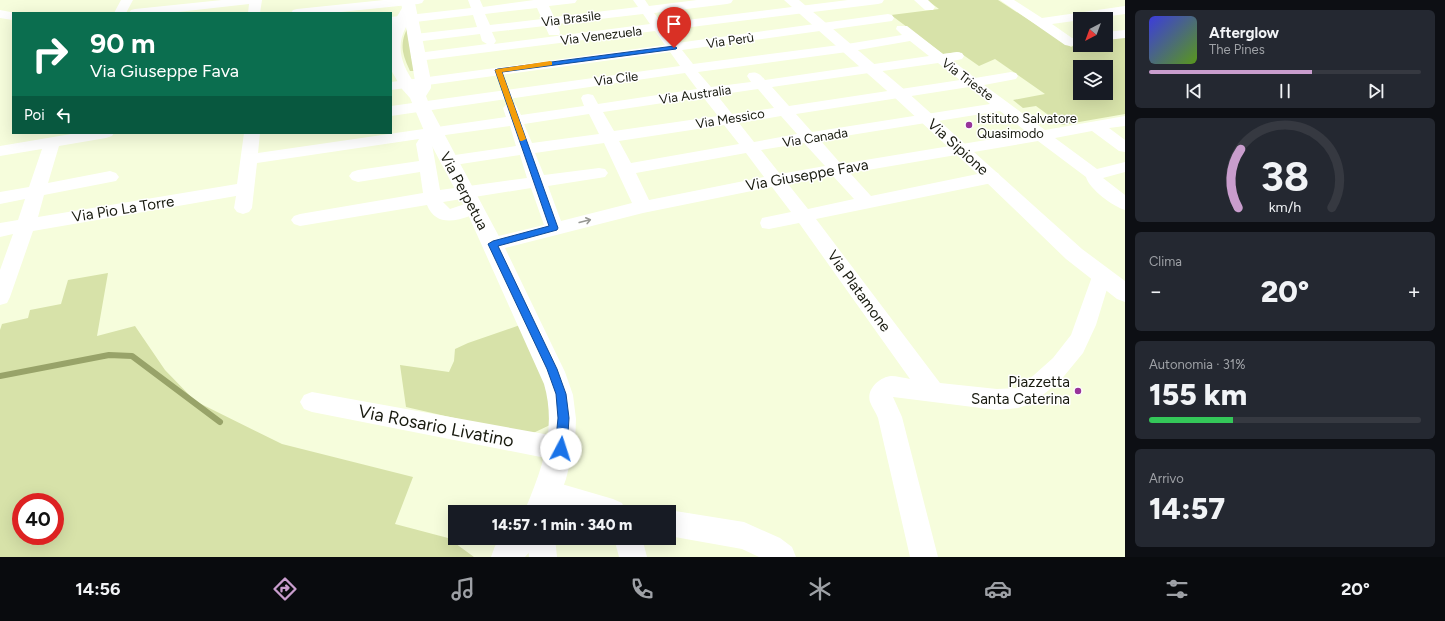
<!DOCTYPE html>
<html lang="it">
<head>
<meta charset="utf-8">
<style>
	body { margin:0; font-family:Figtree,sans-serif; background:#242831; color:#f1f3f6; height:100vh; display:flex; flex-direction:column; font-size:15px; white-space:nowrap }
	* { box-sizing:border-box; margin:0 }
	p { font-size:13px; color:#9ea1a6 }
	.icon { flex:none; width:22px; height:22px; fill:none; stroke:currentColor; stroke-width:2; stroke-linecap:round; stroke-linejoin:round }
	.map { position:relative; flex:1; overflow:hidden }
	.sheet { display:flex; flex-direction:column; gap:10px; padding:10px; background:#0d0f14; width:320px }
	.sheet>* { flex:none }
	.guide { position:absolute; left:12px; top:12px; width:380px; height:122px; border-radius:0px; box-shadow:0 4px 16px #0002; background:#0b6e4f; color:#fff; overflow:hidden }
	.needle { width:26px; rotate:221deg }
	.controls { position:absolute; left:1073px; top:12px; display:grid; gap:8px }
	.controls a { display:grid; place-items:center; width:40px; height:40px; border-radius:0px; background:#171b24; box-shadow:0 4px 16px #0002; font-size:20px }
	.speed { position:absolute; left:12px; top:493px; display:flex; gap:8px; font-size:20px; font-weight:700; text-align:center }
	.speed>* { display:grid; place-content:center; width:52px; height:52px; border-radius:50%; background:#171b24; box-shadow:0 4px 16px #0002; line-height:1 }
	.speed .limit { border:6px solid #d22; background:#fff; color:#111 }
	.pin { position:absolute; display:grid; place-items:center; width:34px; height:34px; color:#fff; margin:-41px -17px; border-radius:50% 50% 50% 0; rotate:-45deg; box-shadow:0 0 4px #0007 }
	.pin .icon { rotate:45deg }
	.me { position:absolute; width:44px; margin:-22px; rotate:5deg; stroke-linejoin:round; filter:drop-shadow(0 0 3px #0008) }
	.turn { display:flex; align-items:center; gap:14px; height:84px; padding:0 12px; font-size:18px }
	.turn .icon { width:52px; height:52px; stroke-width:2.5 }
	.turn b { display:block; font-size:28px; line-height:34px }
	.then { display:flex; align-items:center; height:38px; padding:0 12px; background:#0003; gap:8px; font-size:15px }
	.big { font-size:30px; font-weight:800; line-height:1.1 }
	.sheet .card { flex:1; display:flex; flex-direction:column; justify-content:center; gap:6px; min-width:0; padding:0 14px; border-radius:6px; background:#242831 }
	.sheet .dial { align-items:center; gap:0 }
	.dial svg { height:104px; overflow:visible; fill:none; stroke:#363941; stroke-width:7; stroke-linecap:round; text-anchor:middle }
	.dial text { fill:#f1f3f6; stroke:none }
	.song { display:flex; align-items:center; gap:12px }
	.cover { width:48px; height:48px; border-radius:6px; background:linear-gradient(135deg,hsl(240 70% 55%),hsl(90 70% 35%)) }
	.played { height:4px; border-radius:2px; background:linear-gradient(90deg,#c99dcd 60%,#363941 60%) }
	.keys { display:flex; justify-content:space-around; direction:ltr }
	.heat { display:flex; justify-content:space-between; align-items:center; font-size:22px; direction:ltr }
	.charge { height:6px; border-radius:3px; background:linear-gradient(90deg,#34c759 31%,#363941 0) }
	.trip { position:absolute; left:448px; top:505px; width:228px; height:40px; border-radius:0px; background:#171b24; box-shadow:0 4px 16px #0002; font-weight:800; line-height:40px; text-align:center }
	.dock { display:flex; height:64px; justify-content:space-around; align-items:center; background:#090b0e; color:#9ea1a6 }
	.dock .icon { width:28px; height:28px }
	.dock .active { color:#c99dcd }
	.dock b { font-size:18px; color:#f1f3f6 }
	main { display:flex; flex:1; min-height:0 }
	.map>svg:first-child { display:block }
	.green { fill:#d7e2a9; fill-rule:evenodd }
	.lines { fill:none; stroke-linecap:round; stroke-linejoin:round }
	.stream { stroke:#98a369; stroke-width:6 }
	.minor { fill:#fff; fill-rule:evenodd }
	.tertiary { fill:#fff; fill-rule:evenodd }
	.oneway { stroke:#979893 }
	.route { fill:#1a73e8; stroke:#114b97 }
	.slow { fill:#f59e0b }
	.poi-dot { fill:#98349a; stroke:#fff; stroke-width:1.5 }
	.labels { text-anchor:middle; stroke-width:3; stroke-linejoin:round; paint-order:stroke }
	.far-street-label { font-size:13px; fill:#181a0f; stroke:#fff }
	.far-poi-label { font-size:13px; fill:#181a0f; stroke:#fff; text-anchor:start }
	.street-label { font-size:15px; fill:#181a0f; stroke:#fff }
	.poi-label { font-size:15px; fill:#181a0f; stroke:#fff; text-anchor:end }
	.near-street-label { font-size:18px; fill:#181a0f; stroke:#fff }
</style>
</head>
<body>
<main>
<div class="map">
<svg width="1125" height="557" viewBox="0 0 1125 557">
	<rect width="100%" height="100%" fill="#f6fddc"/>
	<g class="green">
		<path d="M927,0H998L1071,47L1080,43V45H1106V40L1125,37V114L1062,125L1036,106L1023,108L1013,100L1045,94L995,59L979,66L959,52L943,54L891,15L939,9ZM1080,67H1106V93H1080Z"/>
		<path d="M407,29L414,71H410C403,56 399,45 407,29Z"/>
		<path d="M108,273L97,336L135,326L165,370L195,401L282,444L413,477L395,524L448,538L474,557H0V330L2,324L28,318L30,310L61,304L68,280ZM21,502H55V536H21Z"/>
		<path d="M520,325L549,390L550,425L529,435L406,407L400,365L449,372L454,361L455,349L468,343Z"/>
	</g>
	<g class="lines">
		<path class="stream" d="M0,376L109,355L132,356L220,422"/>
		<g class="minor">
			<path d="M121,0H133L126,13H114Z"/>
			<path d="M222,0H262L260,13H248L249,4L169,13H129L131,10L135,9Z"/>
			<path d="M384,0H424L422,3L418,4L331,13H291L293,10L297,9Z"/>
			<path d="M468,0H480L483,7L534,0H577L575,3L549,6L554,17L638,7L633,0H645L649,6L697,0H733L731,3L727,4L654,13L662,23L848,0H884L882,3L878,4L667,30L677,43L888,14L892,15L894,18L892,21L682,50L693,64L847,44L902,35L896,29L897,26H907L943,54L957,52L962,53L964,56L962,59L953,61L975,78L1011,72L1016,73L1018,76L1016,79L984,85L1045,130L1125,116V126L1109,128L1125,140V152L1119,151L1092,131L1055,138L1097,169L1125,162V172L1103,178L1125,195V210C1114,207 1089,189 1086,177L1038,141L850,173L871,196L992,171L998,173L1001,177L998,181L992,183L816,219L940,383L997,389L1018,388L1025,383L1053,358L1071,335L1094,271L1101,269L1108,271L1111,276L1096,325L1083,353L1060,381L1033,403L1018,408L997,410L893,397L902,417L938,557H910L878,418C876,413 872,407 870,402C866,389 880,377 891,376C897,376 904,378 910,379L799,223L769,229L762,228L760,223L762,218L791,212L772,187L643,213L493,251L486,249L483,244L486,239L544,225L531,188L443,202L450,209L474,201L480,203L483,207C480,212 476,213 470,216C453,222 435,225 427,205L300,226L294,224L291,220L294,216L300,214L423,193L420,172L358,182L352,180L349,176L352,172L358,170L419,161L416,144L419,139L257,163L252,208L249,212L243,214L237,212L234,208L236,196L33,231L10,297L7,303L0,305V270L13,234L0,237V223L18,220L25,199L0,204V192L29,187L42,149L0,156V146L77,133H114L112,136L106,138L59,146L48,183L110,171L116,173L119,177L116,181L44,195L38,217L237,184L244,133H260L258,153L506,117L503,108L506,105L511,103L516,105L521,115L584,106L581,98L583,95L588,94L593,95L598,104L697,89L685,73L391,116V106L680,66L670,52L391,90V82L665,45L655,31L418,61L413,60L411,57L413,54L418,53L487,44L482,41L480,34L415,42L410,41L408,38L410,35L415,34L477,27L473,15L391,25V17L471,8ZM537,8L542,19L490,25L485,14ZM643,14L650,24L494,44L496,41L492,32L545,26L549,35H559L560,32L557,24ZM910,41L929,56L765,80C760,74 757,71 749,73L747,76L751,82L711,87L698,72L847,52ZM938,63L960,80L789,106L772,87ZM969,87L990,104L812,132L796,114ZM758,89L774,108L732,114L717,95ZM703,97L718,116L614,131L603,112ZM1000,111L1028,133L841,164L820,140ZM589,114L599,134L532,143L524,124ZM781,116L797,134L754,142L739,123ZM724,125L739,144L631,163L619,141ZM510,126L516,146L448,156L442,157L440,161L442,165L448,166L520,155L527,178L440,190L432,144L438,136ZM604,143L632,203L561,221L548,186L599,178L605,177L608,173L605,169L599,168L544,175L535,153ZM804,143L825,166L780,174L761,150ZM746,153L764,177L649,200L636,173ZM833,176L854,199L808,209L788,184Z"/>
			<path d="M914,0H928L935,7L933,10H925Z"/>
			<path d="M1000,0H1014L1042,18L1125,6V14L1052,24L1072,38L1080,36V44L1070,46L1065,45Z"/>
			<path d="M0,10L16,13H13V20L0,18Z"/>
			<path d="M1125,30V38L1106,40V32Z"/>
			<path d="M312,392L561,437L570,441L573,449L570,457L561,461L312,412L304,409L300,402L304,395Z"/>
			<path d="M548,480L613,499L622,503L626,512H569L539,502L535,493L539,484Z"/>
			<path d="M669,510L744,522L780,538L792,547L796,557H759L742,549L669,536V512H663Z"/>
			<path d="M527,538H555L557,557H529Z"/>
			<path d="M614,538H642L647,557H619Z"/>
		</g>
		<g class="tertiary">
			<path d="M403,0H413L415,3L431,81V88L426,96L431,109L503,244L565,372L573,395L576,419L575,443L566,479L554,512H524C542,470 557,429 544,384L466,210L425,133L410,98L402,89L391,70V27L402,8L401,3ZM406,27L415,81V84C402,66 395,47 406,27Z"/>
			<path d="M784,0H799L906,91L1082,249L1125,281V302L1117,299L1066,259L985,181L894,97Z"/>
			<path d="M502,538H536L532,549L525,557H491L495,546Z"/>
		</g>
	</g>
	<defs><path id="oneway-shaft" d="M-6 0H5M1.5-3L5.5 0L1.5 3" fill="none" stroke-width="1.6" stroke-linecap="round" stroke-linejoin="round"/></defs>
	<use class="oneway" href="#oneway-shaft" transform="translate(585 221) rotate(-14)"/>
	<path class="route" d="M674,46L677,48L676,49L502,72L558,228L557,230L498,246L557,369L566,394L569,418L567,449L565,453L561,455L557,453L555,449L558,418L556,394L547,369L488,244L493,241L549,226L495,70L498,69Z"/>
	<path class="slow" d="M550,61L552,62V65L502,72L526,139L522,141H520L495,70L498,69Z"/>
	<g class="poi-dot">
		<circle cx="969" cy="125" r="4"/>
		<circle cx="1078" cy="391" r="4"/>
	</g>
	<g class="labels">
		<g class="far-street-label">
			<text transform="translate(571 18) rotate(-7)" y="5">Via Brasile</text>
			<text transform="translate(601 35) rotate(-7)" y="5">Via Venezuela</text>
			<text transform="translate(730 40) rotate(-8)" y="5">Via Perù</text>
			<text transform="translate(616 78) rotate(-7)" y="5">Via Cile</text>
			<text transform="translate(968 79) rotate(37)" y="5">Via Trieste</text>
			<text transform="translate(695 94) rotate(-8)" y="5">Via Australia</text>
			<text transform="translate(730 118) rotate(-9)" y="5">Via Messico</text>
			<text transform="translate(815 137) rotate(-9)" y="5">Via Canada</text>
		</g>
		<g class="far-poi-label">
			<text x="977" y="123">Istituto Salvatore<tspan x="977" dy="15">Quasimodo</tspan></text>
		</g>
		<g class="street-label">
			<text transform="translate(958 147) rotate(42)" y="5">Via Sipione</text>
			<text transform="translate(807 175) rotate(-10)" y="5">Via Giuseppe Fava</text>
			<text transform="translate(464 191) rotate(62)" y="5">Via Perpetua</text>
			<text transform="translate(123 209) rotate(-9)" y="5">Via Pio La Torre</text>
			<text transform="translate(859 291) rotate(54)" y="5">Via Platamone</text>
		</g>
		<g class="poi-label">
			<text x="1070" y="387">Piazzetta<tspan x="1070" dy="17">Santa Caterina</tspan></text>
		</g>
		<g class="near-street-label">
			<text transform="translate(436 426) rotate(11)" y="6">Via Rosario Livatino</text>
		</g>
	</g>
</svg>
<div class="controls">
<a><svg class="needle" viewBox="-14 -14 28 28"><path d="M0-13l5 13h-10z" fill="#e53935"/><path d="M0 13l5-13h-10z" fill="#9ea1a6"/></svg></a>
<a><svg class="icon" aria-label="layers" viewBox="0 0 24 24"><path d="M12 4l9 5-9 5-9-5zM3 14l9 5 9-5"/></svg></a>
</div>
<div class="speed"><div class="limit">40</div></div>
<div class="pin" style="left:674px;top:48px;background:#d93025"><svg class="icon" aria-label="arrive" viewBox="0 0 24 24"><path d="M6 21V4h12l-3 4 3 4H6"/></svg></div>
<svg class="me" style="left:561px;top:449px" viewBox="-20 -20 40 40"><circle r="19" fill="#fff"/><path d="M0-13L10 11 0 6-10 11z" fill="#1a73e8"/></svg>
<div class="trip">14:57 · 1 min · 340 m</div>
<div class="guide">
<div class="turn"><svg class="icon" aria-label="right" viewBox="0 0 24 24"><path d="M7 20v-9h11M14 6l5 5-5 5"/></svg><div><b>90 m</b>Via Giuseppe Fava</div></div>
<div class="then">Poi<svg class="icon" aria-label="left" viewBox="0 0 24 24"><path d="M17 20v-9H6M10 6l-5 5 5 5"/></svg></div>
</div>
</div>
<section class="sheet">
<div class="card">
<div class="song"><i class="cover"></i><div><b>Afterglow</b><p>The Pines</p></div></div>
<div class="played"></div>
<div class="keys"><svg class="icon" aria-label="previous" viewBox="0 0 24 24"><path d="M18 5L8 12l10 7zM5 5v14"/></svg><svg class="icon" aria-label="pause" viewBox="0 0 24 24"><path d="M8 5v14M16 5v14"/></svg><svg class="icon" aria-label="next" viewBox="0 0 24 24"><path d="M6 5l10 7-10 7zM19 5v14"/></svg></div>
</div>
<div class="card dial"><svg viewBox="0 0 100 80">
<path d="M14 69A42 42 0 1 1 86 69"/>
<path d="M14 69A42 42 0 0 1 16 24" stroke="#c99dcd"/>
<text x="50" y="56" font-size="32" font-weight="700">38</text>
<text x="50" y="72" font-size="11">km/h</text>
</svg></div>
<div class="card"><p>Clima</p>
<div class="heat"><a>−</a><b class="big">20°</b><a>+</a></div>
</div>
<div class="card"><p>Autonomia · 31%</p><b class="big">155 km</b><div class="charge"></div></div>
<div class="card"><p>Arrivo</p><b class="big">14:57</b></div>
</section>
</main>
<nav class="dock">
<b>14:56</b>
<svg class="icon active" aria-label="directions" viewBox="0 0 24 24"><path d="M12 3l9 9-9 9-9-9zM9 14v-3h6M13 9l2 2-2 2"/></svg>
<svg class="icon" aria-label="music" viewBox="0 0 24 24"><path d="M9 18V5l10-2v13"/><circle cx="6" cy="18" r="3"/><circle cx="16" cy="16" r="3"/></svg>
<svg class="icon" aria-label="phone" viewBox="0 0 24 24"><path d="M5 4h4l2 5-3 2q2 4 5 5l2-3 5 2v4C11 20 4 13 5 4z"/></svg>
<svg class="icon" aria-label="climate" viewBox="0 0 24 24"><path d="M12 3v18M4 7l16 10M4 17L20 7"/></svg>
<svg class="icon" aria-label="car" viewBox="0 0 24 24"><path d="M5 17H2v-5l4-1 3-4h7l3 4 3 1v5h-3M9 17h6M6 11h13"/><circle cx="7" cy="17" r="2"/><circle cx="17" cy="17" r="2"/></svg>
<svg class="icon" aria-label="filters" viewBox="0 0 24 24"><path d="M4 7h16M4 17h16"/><circle cx="9" cy="7" r="2"/><circle cx="15" cy="17" r="2"/></svg>
<b>20°</b>
</nav>
</body>
</html>
